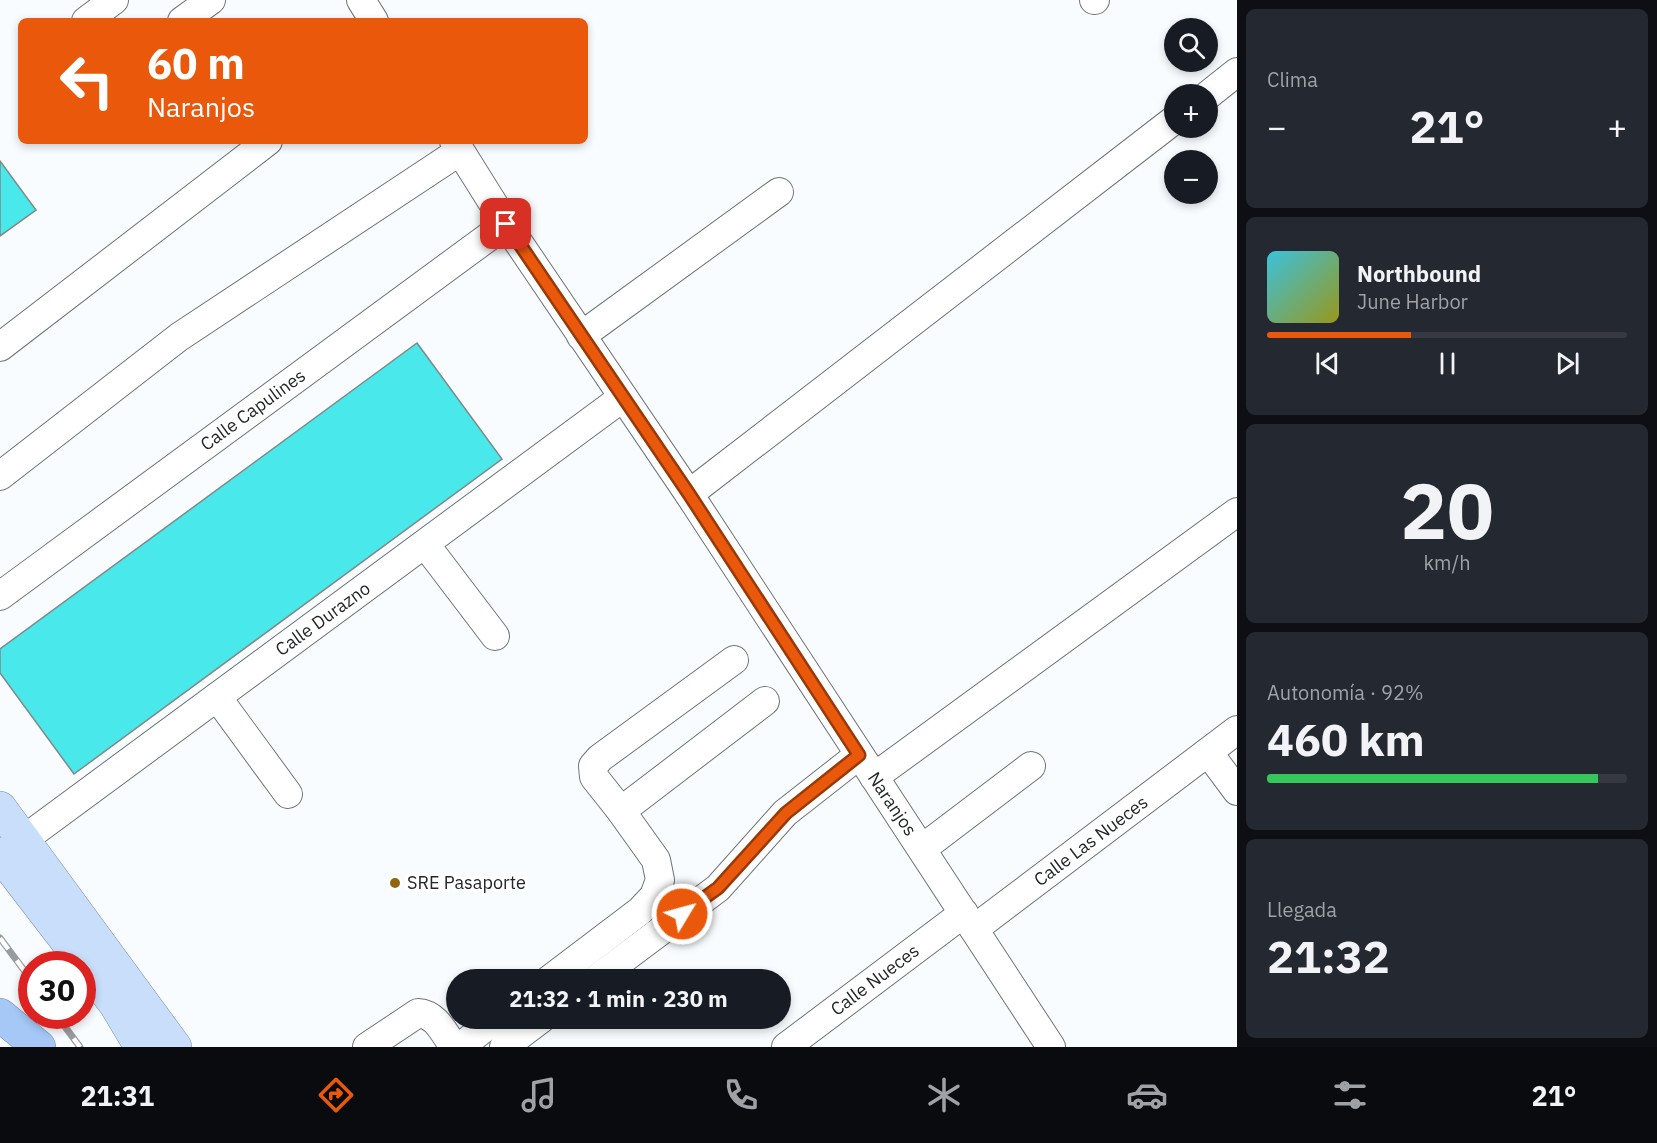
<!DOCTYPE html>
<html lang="es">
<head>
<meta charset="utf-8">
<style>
	body { margin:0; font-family:"IBM Plex Sans",sans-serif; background:#242831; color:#f1f3f6; height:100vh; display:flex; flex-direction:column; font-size:22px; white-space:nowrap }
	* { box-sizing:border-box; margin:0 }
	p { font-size:20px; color:#9ea1a6 }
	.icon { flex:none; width:33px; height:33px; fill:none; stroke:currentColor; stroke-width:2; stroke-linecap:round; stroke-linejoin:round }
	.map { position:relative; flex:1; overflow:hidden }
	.panel { display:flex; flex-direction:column; gap:9px; padding:9px; background:#0d0f14; width:420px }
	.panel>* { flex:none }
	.guide { position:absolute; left:18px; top:18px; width:570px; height:126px; border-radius:9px; box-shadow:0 3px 9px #0003; background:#ea580c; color:#fff; overflow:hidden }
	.buttons { position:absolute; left:1164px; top:18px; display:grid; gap:12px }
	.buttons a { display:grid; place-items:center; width:54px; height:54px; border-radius:50%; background:#171b24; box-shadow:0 3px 9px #0003; font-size:30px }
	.speed { position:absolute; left:18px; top:951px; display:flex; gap:12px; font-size:30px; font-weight:700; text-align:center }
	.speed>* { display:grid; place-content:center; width:78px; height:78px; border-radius:50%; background:#171b24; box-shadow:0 3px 9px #0003; line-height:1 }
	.speed .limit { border:9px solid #d22; background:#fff; color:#111 }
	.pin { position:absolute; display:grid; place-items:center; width:51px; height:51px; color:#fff; margin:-26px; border-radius:12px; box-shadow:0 3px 9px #0006 }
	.me { position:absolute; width:66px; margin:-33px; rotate:53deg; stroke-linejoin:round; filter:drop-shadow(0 0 4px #0008) }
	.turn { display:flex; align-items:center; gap:21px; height:126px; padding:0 30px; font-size:27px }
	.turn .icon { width:78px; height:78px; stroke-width:2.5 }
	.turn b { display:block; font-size:42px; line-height:51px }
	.big { font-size:45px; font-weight:800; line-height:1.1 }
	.panel .widget { flex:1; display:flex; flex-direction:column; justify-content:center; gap:9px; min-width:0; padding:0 21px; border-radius:9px; background:#242831 }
	.panel .dial { align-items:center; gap:0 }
	.dial b { font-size:78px; line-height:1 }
	.song { display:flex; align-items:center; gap:18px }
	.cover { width:72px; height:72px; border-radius:9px; background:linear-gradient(135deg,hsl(190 70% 55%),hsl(60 70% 35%)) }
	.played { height:6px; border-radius:3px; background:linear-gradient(90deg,#ea580c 40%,#363941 40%) }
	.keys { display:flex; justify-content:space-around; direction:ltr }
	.heat { display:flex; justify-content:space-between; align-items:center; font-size:33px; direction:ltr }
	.charge { height:9px; border-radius:4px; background:linear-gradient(90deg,#34c759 92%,#363941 0) }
	.trip { position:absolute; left:446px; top:969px; width:345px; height:60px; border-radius:30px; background:#171b24; box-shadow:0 3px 9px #0003; font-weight:800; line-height:60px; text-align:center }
	.tabs { display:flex; height:96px; justify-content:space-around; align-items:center; background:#090b0e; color:#9ea1a6 }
	.tabs .icon { width:42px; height:42px }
	.tabs .active { color:#ea580c }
	.tabs b { font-size:27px; color:#f1f3f6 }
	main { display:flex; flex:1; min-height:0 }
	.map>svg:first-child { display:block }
	.building { fill:#49e9eb; stroke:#7f8989; stroke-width:1.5 }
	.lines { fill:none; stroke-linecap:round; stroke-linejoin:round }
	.minor-casing { stroke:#6d7579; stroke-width:30 }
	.major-casing { stroke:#778faf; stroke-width:34 }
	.highway-casing { stroke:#778faf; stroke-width:34 }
	.minor { stroke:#fff; stroke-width:28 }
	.major { stroke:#c9defa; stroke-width:33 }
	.highway { stroke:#a5c8f7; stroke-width:33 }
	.rail-casing { stroke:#989c9e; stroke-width:7 }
	.rail { stroke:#fff; stroke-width:4.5; stroke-dasharray:14; stroke-linecap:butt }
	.route-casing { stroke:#983908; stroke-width:15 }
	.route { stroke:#ea580c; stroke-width:10 }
	.poi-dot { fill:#92640f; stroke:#fff; stroke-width:2 }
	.labels { text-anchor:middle; stroke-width:6; stroke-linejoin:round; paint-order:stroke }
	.street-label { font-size:18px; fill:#222628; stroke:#fff }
	.poi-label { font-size:18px; fill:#222628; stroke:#fff; text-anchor:start }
</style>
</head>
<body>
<main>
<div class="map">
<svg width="1237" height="1047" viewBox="0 0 1237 1047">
	<rect width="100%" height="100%" fill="#f8fcfe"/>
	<g class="building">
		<path d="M0,161L36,210L0,236Z"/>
		<path d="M417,343L502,459L74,774L0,673V649Z"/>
	</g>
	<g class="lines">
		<g class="minor-casing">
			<g id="minor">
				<path d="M361,0L374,21"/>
				<path d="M1094,0H1095"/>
				<path d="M86,21L114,0"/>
				<path d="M182,21L211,0"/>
				<path d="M1208,95L1237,72"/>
				<path d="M454,141L506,224L689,494L1051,1047"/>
				<path d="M581,336L779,192"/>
				<path d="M0,347L268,141"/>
				<path d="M0,476L179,337L460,151"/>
				<path d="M689,494L1174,120"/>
				<path d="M425,544L495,636"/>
				<path d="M0,596L506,224"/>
				<path d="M217,697L288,794"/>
				<path d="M1208,752L1237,791"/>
				<path d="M874,777L1237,512"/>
				<path d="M621,811L594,777L593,766L600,758L734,660"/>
				<path d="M23,840L622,398"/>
				<path d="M923,848L1031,766"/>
				<path d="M974,929L1237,730"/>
				<path d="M549,980L640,911L654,896L660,880L656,860L621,811L765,701"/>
				<path d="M595,980L718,888L785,813L859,755"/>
				<path d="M367,1047L418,1013C436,1014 444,1033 454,1047"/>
				<path d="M460,1047L497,1018"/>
				<path d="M504,1047L542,1018"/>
				<path d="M786,1047L964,913"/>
			</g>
		</g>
		<g class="major-casing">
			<g id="major">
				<path d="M0,808L175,1047"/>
				<path d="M0,854L116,1005L141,1047"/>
			</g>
		</g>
		<g class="highway-casing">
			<path id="highway" d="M0,1015L39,1047"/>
		</g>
		<use href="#minor" class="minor"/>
		<use href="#major" class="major"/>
		<use href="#highway" class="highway"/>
		<g class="rail-casing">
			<g id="rail">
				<path d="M0,938L32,981"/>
				<path d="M57,1016L80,1047"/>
			</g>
		</g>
		<use href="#rail" class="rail"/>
	</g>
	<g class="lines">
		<g class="route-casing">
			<path id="route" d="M506,224L689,494L859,755L786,813L718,888L682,914"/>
		</g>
		<use href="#route" class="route"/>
	</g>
	<circle class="poi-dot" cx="395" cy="883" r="6"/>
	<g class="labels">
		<g class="street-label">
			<text transform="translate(253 410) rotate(-36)" y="6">Calle Capulines</text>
			<text transform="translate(323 619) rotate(-36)" y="6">Calle Durazno</text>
			<text transform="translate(892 804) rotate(56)" y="6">Naranjos</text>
			<text transform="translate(1091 841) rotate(-37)" y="6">Calle Las Nueces</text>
			<text transform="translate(875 980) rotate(-37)" y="6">Calle Nueces</text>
		</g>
		<g class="poi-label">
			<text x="407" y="889">SRE Pasaporte</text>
		</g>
	</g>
</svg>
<div class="buttons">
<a><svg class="icon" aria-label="search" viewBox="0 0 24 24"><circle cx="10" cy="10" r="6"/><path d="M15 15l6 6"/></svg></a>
<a>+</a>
<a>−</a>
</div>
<div class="speed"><div class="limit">30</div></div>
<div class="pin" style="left:506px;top:224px;background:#d93025"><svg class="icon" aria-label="arrive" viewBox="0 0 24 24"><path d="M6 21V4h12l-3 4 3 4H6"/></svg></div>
<svg class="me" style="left:682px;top:914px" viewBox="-20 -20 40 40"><circle r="17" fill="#ea580c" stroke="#fff" stroke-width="3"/><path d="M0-11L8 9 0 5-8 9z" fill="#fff"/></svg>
<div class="trip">21:32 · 1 min · 230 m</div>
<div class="guide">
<div class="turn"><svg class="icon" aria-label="left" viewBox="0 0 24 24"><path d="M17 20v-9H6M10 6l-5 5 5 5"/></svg><div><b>60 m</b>Naranjos</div></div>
</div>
</div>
<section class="panel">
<div class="widget"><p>Clima</p>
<div class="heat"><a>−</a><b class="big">21°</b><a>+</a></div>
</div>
<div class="widget">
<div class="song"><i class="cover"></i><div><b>Northbound</b><p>June Harbor</p></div></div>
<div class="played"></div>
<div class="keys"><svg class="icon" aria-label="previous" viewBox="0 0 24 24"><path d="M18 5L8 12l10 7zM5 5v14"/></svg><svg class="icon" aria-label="pause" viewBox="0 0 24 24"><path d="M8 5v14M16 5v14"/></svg><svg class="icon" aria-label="next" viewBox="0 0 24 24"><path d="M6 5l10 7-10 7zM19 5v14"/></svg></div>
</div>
<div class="widget dial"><b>20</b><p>km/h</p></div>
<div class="widget"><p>Autonomía · 92%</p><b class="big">460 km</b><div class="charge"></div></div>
<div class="widget"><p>Llegada</p><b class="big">21:32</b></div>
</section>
</main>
<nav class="tabs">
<b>21:31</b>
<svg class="icon active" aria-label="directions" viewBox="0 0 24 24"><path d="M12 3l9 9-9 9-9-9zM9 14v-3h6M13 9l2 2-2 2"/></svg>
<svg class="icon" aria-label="music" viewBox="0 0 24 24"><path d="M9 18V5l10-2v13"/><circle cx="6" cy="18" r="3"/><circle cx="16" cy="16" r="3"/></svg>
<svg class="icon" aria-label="phone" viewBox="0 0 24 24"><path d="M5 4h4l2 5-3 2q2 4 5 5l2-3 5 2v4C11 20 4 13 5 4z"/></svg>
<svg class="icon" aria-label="climate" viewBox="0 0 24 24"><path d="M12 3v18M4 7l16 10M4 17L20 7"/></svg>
<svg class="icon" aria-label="car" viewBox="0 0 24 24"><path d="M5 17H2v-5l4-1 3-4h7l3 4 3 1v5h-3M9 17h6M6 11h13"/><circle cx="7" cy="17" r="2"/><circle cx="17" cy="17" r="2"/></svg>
<svg class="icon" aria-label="filters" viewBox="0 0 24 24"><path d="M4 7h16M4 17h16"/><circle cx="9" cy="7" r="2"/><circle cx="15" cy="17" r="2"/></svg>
<b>21°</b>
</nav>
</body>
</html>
